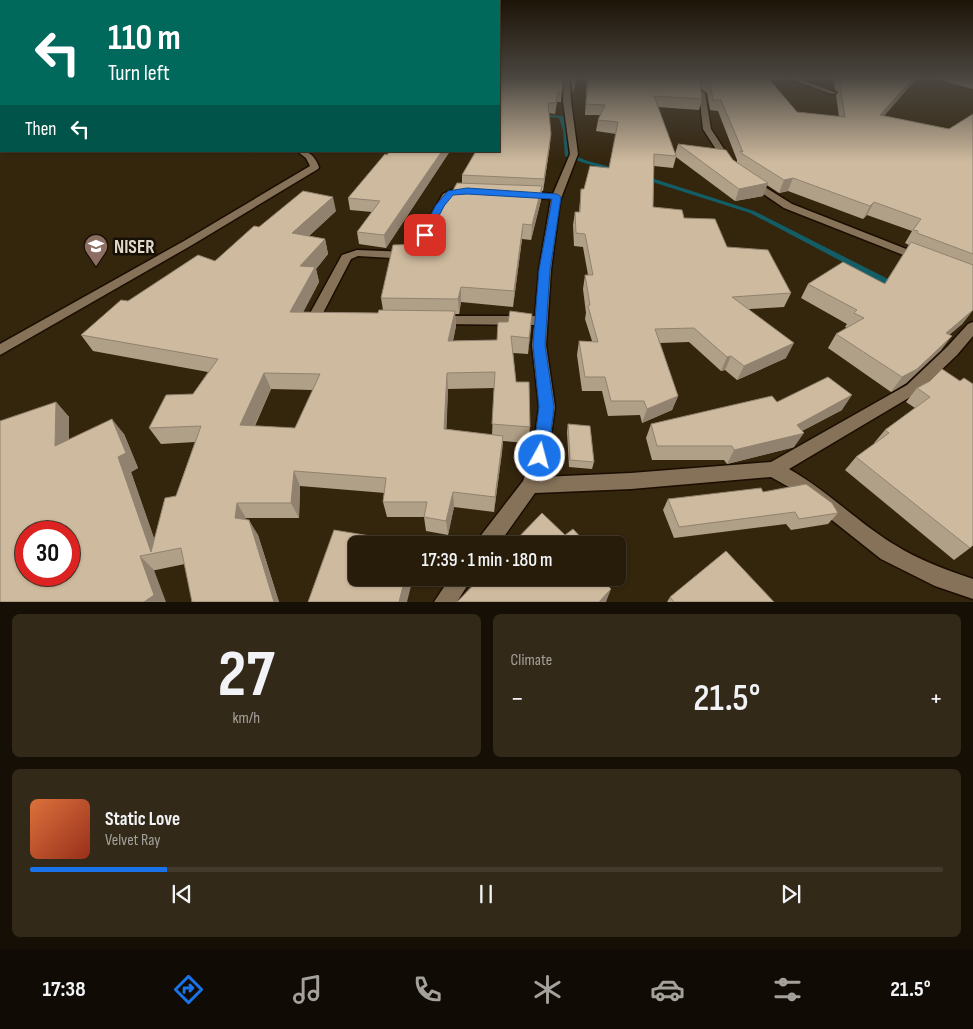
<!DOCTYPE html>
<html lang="en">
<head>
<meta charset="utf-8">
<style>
	body { margin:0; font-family:"Sofia Sans Condensed",sans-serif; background:#332918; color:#f1f3f6; height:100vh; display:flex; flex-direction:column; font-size:19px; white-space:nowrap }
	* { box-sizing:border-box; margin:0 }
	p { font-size:16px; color:#a4a19c }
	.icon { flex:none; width:28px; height:28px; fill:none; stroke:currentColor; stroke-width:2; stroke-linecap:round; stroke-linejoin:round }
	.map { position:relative; height:602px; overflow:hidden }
	.side { display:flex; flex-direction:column; gap:12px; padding:12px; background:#150f06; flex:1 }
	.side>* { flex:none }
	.banner { position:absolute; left:0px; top:0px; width:500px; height:152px; box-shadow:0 1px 4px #0004,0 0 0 1px #433a2b; background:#00695c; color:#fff; overflow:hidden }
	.speed { position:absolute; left:15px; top:521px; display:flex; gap:10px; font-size:25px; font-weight:700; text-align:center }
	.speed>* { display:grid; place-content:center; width:65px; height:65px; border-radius:50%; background:#271c0a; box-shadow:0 1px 4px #0004,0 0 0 1px #433a2b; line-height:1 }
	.speed .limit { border:8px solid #d22; background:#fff; color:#111 }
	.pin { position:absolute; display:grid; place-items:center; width:42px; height:42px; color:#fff; margin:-21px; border-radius:10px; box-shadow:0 2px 8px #0006 }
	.me { position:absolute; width:55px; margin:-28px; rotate:7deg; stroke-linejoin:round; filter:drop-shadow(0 0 4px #0008) }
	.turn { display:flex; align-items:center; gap:18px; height:105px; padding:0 25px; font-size:22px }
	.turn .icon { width:65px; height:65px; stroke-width:2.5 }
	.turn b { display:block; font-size:35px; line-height:42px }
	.then { display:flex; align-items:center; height:48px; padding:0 25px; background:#0003; gap:10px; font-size:19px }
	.big { font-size:38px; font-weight:600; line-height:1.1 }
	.side .card { flex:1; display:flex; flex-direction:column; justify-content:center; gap:8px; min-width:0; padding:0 18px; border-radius:8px; background:#332918 }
	.side .dial { align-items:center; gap:0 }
	.dial b { font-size:65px; line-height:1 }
	.song { display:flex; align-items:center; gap:15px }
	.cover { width:60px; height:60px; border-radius:8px; background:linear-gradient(135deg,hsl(20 70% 55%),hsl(10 70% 35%)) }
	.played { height:5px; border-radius:2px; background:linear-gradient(90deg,#1a73e8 15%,#433a2b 15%) }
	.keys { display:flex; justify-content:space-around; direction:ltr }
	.heat { display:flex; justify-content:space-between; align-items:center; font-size:28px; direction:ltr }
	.side .tiles { flex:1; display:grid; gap:12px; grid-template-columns:1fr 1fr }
	.card:last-child { grid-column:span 2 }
	.trip { position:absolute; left:348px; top:536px; width:278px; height:50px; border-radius:8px; background:#271c0a; box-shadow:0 1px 4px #0004,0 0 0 1px #433a2b; font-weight:600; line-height:50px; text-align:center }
	.menu { display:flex; height:80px; justify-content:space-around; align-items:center; background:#100b04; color:#a4a19c }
	.menu .icon { width:35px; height:35px }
	.menu .active { color:#1a73e8 }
	.menu b { font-size:22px; color:#f1f3f6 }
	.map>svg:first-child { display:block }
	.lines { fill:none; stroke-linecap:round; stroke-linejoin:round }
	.stream { fill:#135d66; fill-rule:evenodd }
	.minor-casing { stroke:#1b0d00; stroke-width:3 }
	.minor { fill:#857259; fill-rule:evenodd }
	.wall { fill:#b1a088; fill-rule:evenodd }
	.shaded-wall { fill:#90826f }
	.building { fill:#ceba9e; stroke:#90826f; fill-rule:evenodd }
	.route { fill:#1a73e8; stroke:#114b97 }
	.labels { text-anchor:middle; stroke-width:5; stroke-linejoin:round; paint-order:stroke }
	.poi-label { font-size:19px; font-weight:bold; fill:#e1d7c8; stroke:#160f06; text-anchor:start }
</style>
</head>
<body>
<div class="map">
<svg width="973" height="602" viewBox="0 0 973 602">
	<rect width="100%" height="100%" fill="#34250d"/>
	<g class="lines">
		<g class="stream">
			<path d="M538,114L563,116L567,130L569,154L588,161L622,170L619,172L584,163L565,156L563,130L559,118L540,116L538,115Z"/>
			<path d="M645,176L754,211L898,284L899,286L898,288H892L750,213L643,179L642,178Z"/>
		</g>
		<g class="minor-casing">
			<g id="minor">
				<path d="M564,78H570L571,101L578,154L560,201L551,270L546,345L555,407L548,456L542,477L631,473L771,462L907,385L947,347L968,324L973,322V336L957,355L917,393L789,469C827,490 858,523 895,545C919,560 946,570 973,579V599L935,586L881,559L794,490L771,477L631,489L535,493L498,545H476L479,538L523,481L532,456L539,407L532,345L534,325L439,324L434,323L432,320L434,317L439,316H535L539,270L551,199L524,197L519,194L524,191L553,194L570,154L563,101Z"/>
				<path d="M787,78H797L837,93L832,94Z"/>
				<path d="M702,91L705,93L711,129L733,163L732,165H726L703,129L699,93Z"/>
				<path d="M297,151C310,151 314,155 319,167L318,169L192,245L0,355V344L184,241L310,166L306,158Z"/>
				<path d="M752,179L792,204L924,256L926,258L920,261L916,260L784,208L749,184V180Z"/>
				<path d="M467,188L472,191L470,193L450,198L418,256L409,259L358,256L351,259L322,315L329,317L331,320L329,323L324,324L309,320L308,317L342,255L357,250L410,252L443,194L451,190Z"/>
				<path d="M450,578H472L457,602H434Z"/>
			</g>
		</g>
		<use href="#minor" class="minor"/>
	</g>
	<g class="wall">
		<path d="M563,78L561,102H557L555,114L549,113L550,145L543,191H542L541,200L531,240L522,239L513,307L461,302L459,314H455L456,326L453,341L497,340L508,322L532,314L528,354L513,353L516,382L530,427L528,443L503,441L502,452L494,512L454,507L448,535L426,531L424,517H387L383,502L385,493L300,486L299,518H246V520L258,535L279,602H192L185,564L0,602L56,402L69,417V439L124,434L138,468L131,472L154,539L176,496L195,442L161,444L149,428L193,394L208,372L93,351L81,335L128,301L215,261L336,211L309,236L325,239L328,254L316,269L319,282L303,312L378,313L383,310L381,298L423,244L462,183V175ZM494,388L492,435L446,429L448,389ZM271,389L313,390L295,428L255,426Z"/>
		<path d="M571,78H577L573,93Z"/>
		<path d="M587,78H786L770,81L797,112L839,117L836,95L838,92L835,90L834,81L836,78H917L884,116L949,129L973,114V310L962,324L949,335L941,350L906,383L891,392L828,348L836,334L847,328L845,327L847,324L801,298L808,284L885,283L909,245L905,243L912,231L867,215L863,219L788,191L779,193L767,185L763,196L735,201L676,157L673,168L654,166L653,207L684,218L791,293L784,307L749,309L786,358L737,380L725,370L721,371L689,342L660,343L678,396L672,410L642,423L640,415L608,416L602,391H582L577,355L579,341H592L585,319L586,313L583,289L585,275H588L583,247L574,246L573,225L575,212H579L581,189H584L609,168L616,134L596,131L598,120L600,115H585ZM701,89L707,93L710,110L718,111L737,160V162L733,160L678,144L675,154L658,107L699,110L702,99Z"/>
		<path d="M933,78H973V89Z"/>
		<path d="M390,151H450L386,248L359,244L357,232L372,212L350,210L348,198Z"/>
		<path d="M960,381L970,548L954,560L845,470L856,457L874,444V443L885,430L915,408L906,402L917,388Z"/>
		<path d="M777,402L842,410L802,431L794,447L791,448L727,464L724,460H652L646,438L651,424Z"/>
		<path d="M568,424L594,462L592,469L569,467L567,432Z"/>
		<path d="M763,492L838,513L828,524L791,530L786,524L674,538L663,510L668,499Z"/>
		<path d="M670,597L774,602H667Z"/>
	</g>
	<g class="shaded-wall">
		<path d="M575,78H577L573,93L574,83Z"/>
		<path d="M762,78H786L760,82Z"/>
		<path d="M913,78H917L875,126L880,115Z"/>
		<path d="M704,79L701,89L697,93L700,83Z"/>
		<path d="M551,134L550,145L543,191L544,179Z"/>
		<path d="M442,151H450L386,248L384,235Z"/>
		<path d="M793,178L788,191L779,193L784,180Z"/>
		<path d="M768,183L763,196L735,201L739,189Z"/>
		<path d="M542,186L541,200L531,240L532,225Z"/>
		<path d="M333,197L336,211L296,248L292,233Z"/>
		<path d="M874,202L867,215L863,219L870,206Z"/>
		<path d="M523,224L522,239L513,307L514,291Z"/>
		<path d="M325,239L328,254L316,269L319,282L295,328L290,312L300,266Z"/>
		<path d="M461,287V302L459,314L458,299Z"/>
		<path d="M973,310L962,324L935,347L946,333Z"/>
		<path d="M455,311L456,326L449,357L448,341Z"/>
		<path d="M532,314L531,329L528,354L529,338Z"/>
		<path d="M952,336L941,350L906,383L891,392L902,377Z"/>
		<path d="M794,343L786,358L737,380L744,366Z"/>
		<path d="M731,356L725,370L721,371L727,357Z"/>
		<path d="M264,373L271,389L248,440L240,425Z"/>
		<path d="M447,373L448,389L446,445L444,429Z"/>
		<path d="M852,395L842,410L792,436L804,433L794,447L791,448L727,464L734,450L797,425Z"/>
		<path d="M678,396L672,410L642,423L647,409Z"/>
		<path d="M56,402L69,417V462L55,446Z"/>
		<path d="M112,419L124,434L138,468L131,472L159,552H151L118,457Z"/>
		<path d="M503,436L502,452L494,512L495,497Z"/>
		<path d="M294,471L300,486L299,518L291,503Z"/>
		<path d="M453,492L454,507L448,535L446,521Z"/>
		<path d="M237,503L246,518L245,533L235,518Z"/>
		<path d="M249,520L258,535L279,602H274Z"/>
		<path d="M140,556L154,570L166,602H144Z"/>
		<path d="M405,578H413L407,602H399Z"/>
		<path d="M611,589L606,602H599Z"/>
	</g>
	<g class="building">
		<path d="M501,78H563L562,92H558L556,103H548L551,134L544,179L462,175L476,151H499V80Z"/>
		<path d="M588,78H768L797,112L845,117L840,85L843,82L840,80L839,78H913L880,115L949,129L973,114V254L917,233L918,231L913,230L921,219L874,202L870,206L793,178L784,180L741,153L740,151L743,152L721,100H713L710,83L704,79L700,83L702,99L654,96L676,156L654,154L653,207L682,210L684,218L715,219L727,247L768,250L791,293L732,297L794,343L744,366L731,356L727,357L694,328L655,329L678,396L647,409L644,401H611L605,377H585L579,341L598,342L588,306L590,305L585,275H593L585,234L576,233L575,212H580L581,189H584L590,166L609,168L618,122L598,120L605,105L586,104Z"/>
		<path d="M678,144L726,150L733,160L768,183L739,189Z"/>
		<path d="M390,151H442L384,235L357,232L380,201L348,198L385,154L387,155Z"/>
		<path d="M457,183L542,186L532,225L523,224L514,291L461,287L458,299L381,298L393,245L423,244Z"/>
		<path d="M303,191L333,197L292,233L325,239L300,266L315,267L290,312L378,313L379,310L455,311L448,341L497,340L498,322H508L510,311L532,314L529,338L511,336L516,382H529L530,427L492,424L495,372L447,373L444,429L503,436L495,497L453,492L446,521L424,517L427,502H383L386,478L294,471L291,503H237L235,518L249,520L274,602H192L181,548L140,556L154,595L144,602H0V421L56,402L55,446L112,419L126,453L118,457L151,552L165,498L176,496L201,426L149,428L166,395L193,394L218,359L81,335L121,300L128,301L198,255L215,261L254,226L259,227ZM264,373L320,374L295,428L240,425ZM26,532H69V575H26Z"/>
		<path d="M911,242L973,265V310L946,333L952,336L917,369L902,377L836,334L864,318L854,313L857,310L808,284L843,262L885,284Z"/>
		<path d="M942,369L960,381L964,378L973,384V545L970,548L856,457L889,433L885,430L930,397L917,388L930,381Z"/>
		<path d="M828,377L852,395L797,425L804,433L801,434L734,450L732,446H657L651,424L772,396L777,402Z"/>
		<path d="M568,424L590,426L594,462L570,460Z"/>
		<path d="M806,484L832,503L838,513L799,519L795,512L679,527L668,499L761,488L763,492Z"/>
		<path d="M542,513L565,535L573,529L588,545H511Z"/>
		<path d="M334,530L413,543V545H356V578H405L399,602H308Z"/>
		<path d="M726,551L774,602H674L670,597Z"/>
		<path d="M480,578H601L611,589L599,602H457Z"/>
	</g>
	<linearGradient id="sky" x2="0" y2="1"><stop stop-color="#1d1407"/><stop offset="0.48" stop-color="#4a4640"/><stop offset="1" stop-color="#4a4640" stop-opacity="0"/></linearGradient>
	<rect width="973" height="162" fill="url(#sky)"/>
	<path class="route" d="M467,188L557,194L561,197L550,270L545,345L554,407L548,456L546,461L540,463L535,461L533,456L539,407L533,345L539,270L552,199L467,194L453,195L444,206L428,237H421L420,235L436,205L448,191Z"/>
	<defs>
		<g id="school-pin" transform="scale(1.25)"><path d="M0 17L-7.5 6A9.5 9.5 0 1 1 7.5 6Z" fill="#8d6e63" stroke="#160f06"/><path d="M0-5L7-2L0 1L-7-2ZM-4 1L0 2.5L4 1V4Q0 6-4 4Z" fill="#fff"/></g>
	</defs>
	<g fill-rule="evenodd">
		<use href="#school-pin" x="96" y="246"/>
	</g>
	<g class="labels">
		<g class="poi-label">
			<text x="114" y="253">NISER</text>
		</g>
	</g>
</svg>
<div class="speed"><div class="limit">30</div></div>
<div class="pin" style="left:425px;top:235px;background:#d93025"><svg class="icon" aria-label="arrive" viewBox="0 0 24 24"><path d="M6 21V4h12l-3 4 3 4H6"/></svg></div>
<svg class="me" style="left:540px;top:456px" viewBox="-20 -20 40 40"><circle r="17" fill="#1a73e8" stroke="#fff" stroke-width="3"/><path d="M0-11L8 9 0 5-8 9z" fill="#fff"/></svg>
<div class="trip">17:39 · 1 min · 180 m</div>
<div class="banner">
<div class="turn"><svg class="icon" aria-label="left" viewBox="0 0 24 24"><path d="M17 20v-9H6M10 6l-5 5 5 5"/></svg><div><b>110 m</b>Turn left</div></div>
<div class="then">Then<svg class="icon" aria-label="left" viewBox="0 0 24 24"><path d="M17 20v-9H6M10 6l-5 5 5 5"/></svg></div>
</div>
</div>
<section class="side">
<div class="tiles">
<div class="card dial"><b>27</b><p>km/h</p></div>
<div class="card"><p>Climate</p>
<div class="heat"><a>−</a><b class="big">21.5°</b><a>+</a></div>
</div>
<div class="card">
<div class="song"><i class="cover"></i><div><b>Static Love</b><p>Velvet Ray</p></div></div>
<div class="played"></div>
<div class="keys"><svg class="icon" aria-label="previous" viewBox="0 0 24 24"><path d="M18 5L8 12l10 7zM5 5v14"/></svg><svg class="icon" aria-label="pause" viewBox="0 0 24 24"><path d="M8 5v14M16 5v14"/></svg><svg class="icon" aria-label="next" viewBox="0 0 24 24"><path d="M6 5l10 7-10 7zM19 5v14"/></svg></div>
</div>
</div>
</section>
<nav class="menu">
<b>17:38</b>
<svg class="icon active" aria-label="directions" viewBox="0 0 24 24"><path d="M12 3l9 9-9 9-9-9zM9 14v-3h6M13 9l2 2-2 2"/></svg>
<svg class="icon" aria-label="music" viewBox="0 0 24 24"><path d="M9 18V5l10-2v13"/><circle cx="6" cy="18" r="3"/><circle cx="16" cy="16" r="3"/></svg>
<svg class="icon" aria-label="phone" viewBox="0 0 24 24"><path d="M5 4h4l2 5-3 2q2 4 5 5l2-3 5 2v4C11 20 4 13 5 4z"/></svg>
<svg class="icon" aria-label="climate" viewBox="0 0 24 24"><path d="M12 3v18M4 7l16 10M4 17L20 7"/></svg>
<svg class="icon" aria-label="car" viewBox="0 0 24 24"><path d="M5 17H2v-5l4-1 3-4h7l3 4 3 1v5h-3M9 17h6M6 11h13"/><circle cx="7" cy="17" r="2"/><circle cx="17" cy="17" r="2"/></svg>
<svg class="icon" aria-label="filters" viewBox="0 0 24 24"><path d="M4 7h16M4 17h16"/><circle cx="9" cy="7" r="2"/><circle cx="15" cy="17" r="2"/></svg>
<b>21.5°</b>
</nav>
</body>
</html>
